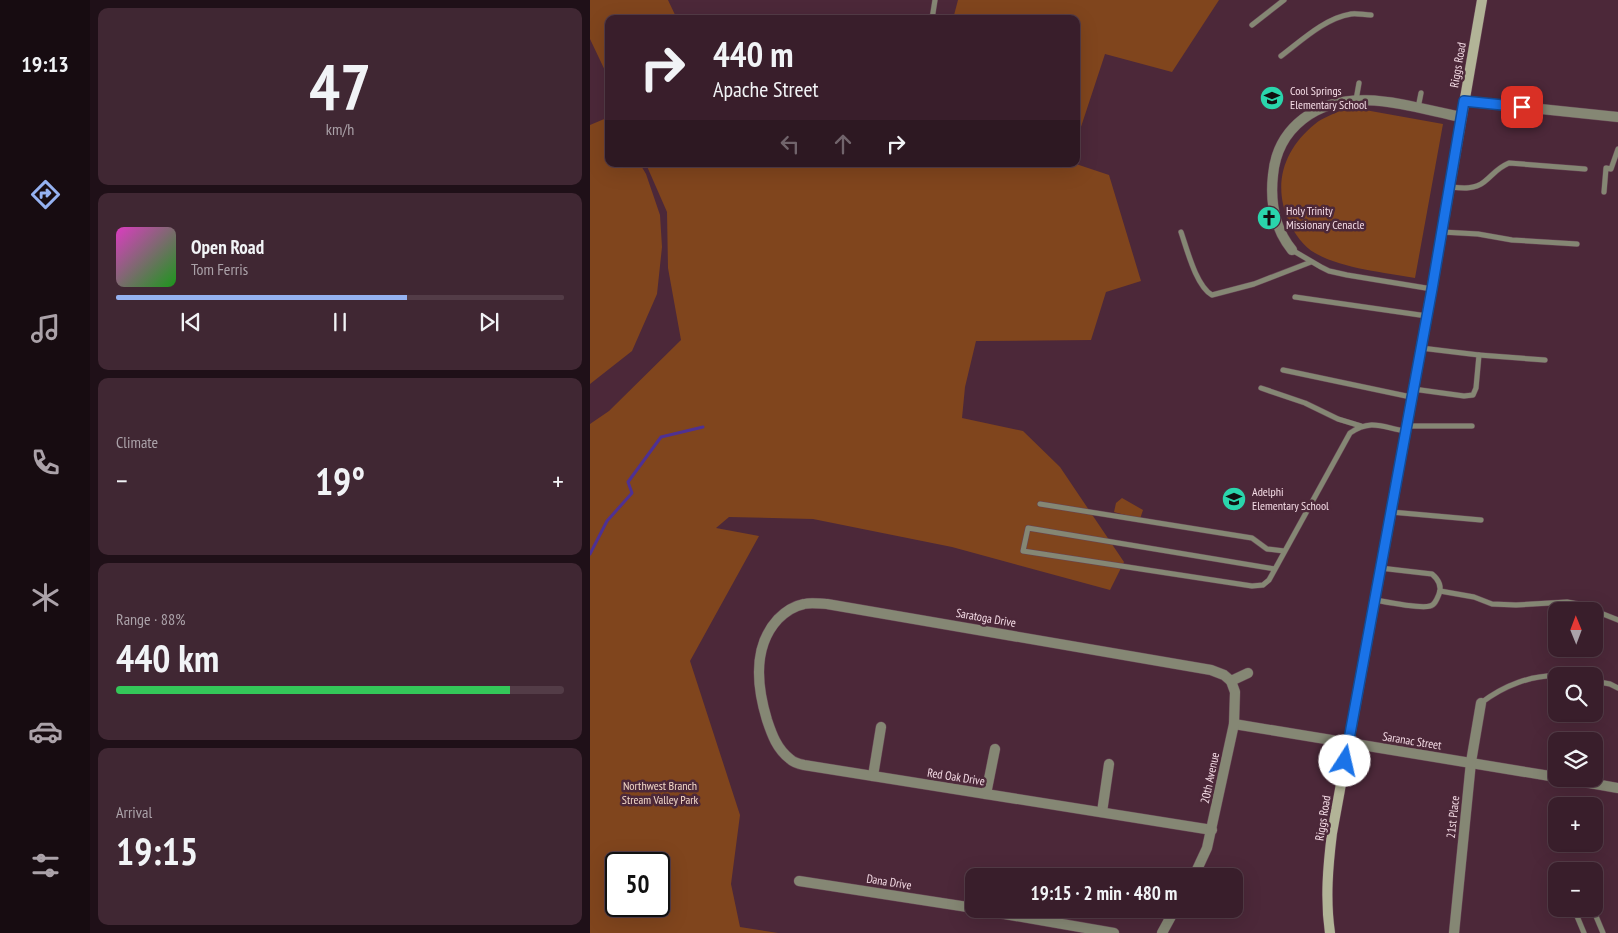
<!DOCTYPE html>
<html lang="en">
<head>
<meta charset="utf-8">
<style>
	body { margin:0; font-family:"PT Sans Narrow",sans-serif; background:#402733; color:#f1f3f6; height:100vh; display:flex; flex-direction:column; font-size:19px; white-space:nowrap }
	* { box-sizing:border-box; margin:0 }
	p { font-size:16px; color:#aba2a9 }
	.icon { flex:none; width:28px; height:28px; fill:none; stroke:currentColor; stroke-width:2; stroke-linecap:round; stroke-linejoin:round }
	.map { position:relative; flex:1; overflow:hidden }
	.details { display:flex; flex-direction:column; gap:8px; padding:8px; background:#1f1018; width:500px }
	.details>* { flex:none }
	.banner { position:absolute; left:15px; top:15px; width:475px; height:152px; border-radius:10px; box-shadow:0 5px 20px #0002,0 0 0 1px #533c47; background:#391e2b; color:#f1f3f6; overflow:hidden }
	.needle { width:32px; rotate:359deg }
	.tools { position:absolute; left:958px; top:602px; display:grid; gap:10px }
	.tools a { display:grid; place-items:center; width:55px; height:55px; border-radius:10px; background:#391e2b; box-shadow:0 5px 20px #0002,0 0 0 1px #533c47; font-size:25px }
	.speed { position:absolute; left:15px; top:852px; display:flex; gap:10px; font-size:25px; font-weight:700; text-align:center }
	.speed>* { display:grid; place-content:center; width:65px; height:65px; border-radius:50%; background:#391e2b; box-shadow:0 5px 20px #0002,0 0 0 1px #533c47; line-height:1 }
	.speed .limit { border:2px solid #111; border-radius:8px; background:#fff; color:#111 }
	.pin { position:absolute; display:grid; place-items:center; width:42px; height:42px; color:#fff; margin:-21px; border-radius:10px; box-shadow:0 2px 8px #0006 }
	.me { position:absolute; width:55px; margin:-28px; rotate:10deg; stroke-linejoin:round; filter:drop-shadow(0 0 4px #0008) }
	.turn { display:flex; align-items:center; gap:18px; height:105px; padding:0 25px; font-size:22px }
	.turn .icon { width:65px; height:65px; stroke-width:2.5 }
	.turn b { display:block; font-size:35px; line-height:42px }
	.lanes { display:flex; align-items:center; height:48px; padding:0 25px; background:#0003; justify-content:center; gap:25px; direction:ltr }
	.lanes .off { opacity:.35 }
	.big { font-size:38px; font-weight:700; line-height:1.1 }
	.details .widget { flex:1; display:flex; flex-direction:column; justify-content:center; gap:8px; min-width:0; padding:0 18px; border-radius:10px; background:#402733 }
	.details .dial { align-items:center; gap:0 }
	.dial b { font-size:65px; line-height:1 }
	.song { display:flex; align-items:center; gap:15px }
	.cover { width:60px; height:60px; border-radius:8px; background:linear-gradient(135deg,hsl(310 70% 55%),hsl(120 70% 35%)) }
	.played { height:5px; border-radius:2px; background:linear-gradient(90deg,#95b2f1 65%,#533c47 65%) }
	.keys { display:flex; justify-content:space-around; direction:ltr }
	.heat { display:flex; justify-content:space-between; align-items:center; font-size:28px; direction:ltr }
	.charge { height:8px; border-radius:4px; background:linear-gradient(90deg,#34c759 88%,#533c47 0) }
	.trip { position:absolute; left:375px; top:868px; width:278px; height:50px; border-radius:10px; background:#391e2b; box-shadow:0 5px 20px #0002,0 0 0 1px #533c47; font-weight:700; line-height:50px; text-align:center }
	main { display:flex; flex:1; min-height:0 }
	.menu { display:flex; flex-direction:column; width:90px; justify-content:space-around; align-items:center; background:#170c11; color:#aba2a9 }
	.menu .icon { width:35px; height:35px }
	.menu .selected { color:#95b2f1 }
	.menu b { font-size:22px; color:#f1f3f6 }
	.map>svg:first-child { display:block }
	.green { fill:#80451d; fill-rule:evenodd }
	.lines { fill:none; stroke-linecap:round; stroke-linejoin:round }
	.stream { stroke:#4e3193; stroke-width:3 }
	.service-casing { stroke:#674555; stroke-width:6 }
	.minor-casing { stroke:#674555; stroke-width:11 }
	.secondary-casing { stroke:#674555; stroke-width:11 }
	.service { stroke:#858774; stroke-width:5 }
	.minor { stroke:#858774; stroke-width:10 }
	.secondary { stroke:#b2b497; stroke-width:10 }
	.route-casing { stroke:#114b97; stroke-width:12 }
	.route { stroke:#1a73e8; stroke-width:9 }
	.labels { text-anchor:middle; stroke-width:5; stroke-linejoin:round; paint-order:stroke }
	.street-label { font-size:12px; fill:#f5dce6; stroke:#4c2839 }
	.poi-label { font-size:12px; fill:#f5dce6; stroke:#4c2839; text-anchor:start }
	.park-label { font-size:12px; fill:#f1d7c7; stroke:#4c2839 }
</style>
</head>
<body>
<main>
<nav class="menu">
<b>19:13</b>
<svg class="icon selected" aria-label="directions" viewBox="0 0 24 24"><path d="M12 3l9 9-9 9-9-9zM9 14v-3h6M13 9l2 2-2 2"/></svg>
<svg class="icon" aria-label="music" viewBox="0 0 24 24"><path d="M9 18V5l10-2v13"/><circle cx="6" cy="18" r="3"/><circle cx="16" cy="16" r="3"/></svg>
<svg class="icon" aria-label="phone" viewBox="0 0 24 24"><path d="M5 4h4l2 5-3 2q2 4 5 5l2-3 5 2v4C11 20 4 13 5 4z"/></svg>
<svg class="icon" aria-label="climate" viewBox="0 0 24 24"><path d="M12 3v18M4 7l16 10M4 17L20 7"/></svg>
<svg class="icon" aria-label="car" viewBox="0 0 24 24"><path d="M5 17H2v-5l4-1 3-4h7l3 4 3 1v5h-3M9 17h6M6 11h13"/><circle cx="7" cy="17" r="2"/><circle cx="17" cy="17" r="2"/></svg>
<svg class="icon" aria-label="filters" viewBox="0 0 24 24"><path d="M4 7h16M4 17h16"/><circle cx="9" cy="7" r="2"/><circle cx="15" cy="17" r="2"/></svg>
</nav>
<section class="details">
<div class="widget dial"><b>47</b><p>km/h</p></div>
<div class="widget">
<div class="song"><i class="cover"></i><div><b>Open Road</b><p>Tom Ferris</p></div></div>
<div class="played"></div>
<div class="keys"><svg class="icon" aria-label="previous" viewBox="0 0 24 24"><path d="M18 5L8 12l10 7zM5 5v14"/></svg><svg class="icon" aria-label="pause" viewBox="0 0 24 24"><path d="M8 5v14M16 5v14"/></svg><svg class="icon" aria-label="next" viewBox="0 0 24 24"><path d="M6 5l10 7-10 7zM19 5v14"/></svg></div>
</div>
<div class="widget"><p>Climate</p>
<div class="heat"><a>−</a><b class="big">19°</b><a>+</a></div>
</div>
<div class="widget"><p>Range · 88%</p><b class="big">440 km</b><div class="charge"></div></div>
<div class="widget"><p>Arrival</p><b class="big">19:15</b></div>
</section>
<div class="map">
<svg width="1028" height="933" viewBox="0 0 1028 933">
	<rect width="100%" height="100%" fill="#4c2839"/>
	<g class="green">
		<path d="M0,0H78L87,19H19V79L0,39Z"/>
		<path d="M368,0H629L582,72L515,54L486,142V19H363Z"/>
		<path d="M752,110H775L853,124L825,278C794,272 753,269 725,253C714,247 704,233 699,222C682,184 694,149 725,124C732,118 744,114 752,110Z"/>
		<path d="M19,117V164H50L56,174L70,215L72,247L67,294L42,351L0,384V125Z"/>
		<path d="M56,164H486L519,175L551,281L516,292L501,340L386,341L375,387L372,418L433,431L470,467L534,562L520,590L362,547L223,519L139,517L126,528L169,536L100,661L150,815L141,884L150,927L188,933H0V424L19,411L91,340L78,268L77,212ZM26,864H69V906H26Z"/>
		<path d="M532,498L553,510L550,519L524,512L526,503Z"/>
	</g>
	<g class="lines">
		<path class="stream" d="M0,554L17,521L42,493L38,482L71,437L113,427"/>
		<g class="service-casing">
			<g id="service">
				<path d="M342,19L345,0"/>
				<path d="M662,25L694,0"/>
				<path d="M691,56C711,41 735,18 761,14C767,13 774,15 781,15"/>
				<path d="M766,100L769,83"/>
				<path d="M828,108L831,93"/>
				<path d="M860,187C871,188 884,190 894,182C903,175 907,168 919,163L995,169"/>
				<path d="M1014,192L1016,168L1021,169L1028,149"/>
				<path d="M591,232C597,249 606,286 622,295L664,284L721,262"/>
				<path d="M852,232L888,234L922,240L987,244"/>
				<path d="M702,250L731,267L739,271L757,275L842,289"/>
				<path d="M705,297L837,316"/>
				<path d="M889,355L955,360"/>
				<path d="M693,370L821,397"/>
				<path d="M671,388L715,403L748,419L771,426"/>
				<path d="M823,389L874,396L883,395L886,388L889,355L831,348"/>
				<path d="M816,426H882"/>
				<path d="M450,504L662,538L677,549L694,551"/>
				<path d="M801,512L891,520"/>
				<path d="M685,569L438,528L433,551L662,586L673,585L679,580L760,433C781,419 792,427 815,431"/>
				<path d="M850,591L884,597L902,604L926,605L977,602L988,604L1028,620"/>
				<path d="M785,600C796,602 830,609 840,606C845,605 847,599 849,594C852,586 848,579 842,574L790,568"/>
				<path d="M1004,681L1020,684L1028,688"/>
				<path d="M891,703C913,686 942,674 971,676"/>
				<path d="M984,909L994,933"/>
				<path d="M1003,909L1013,933"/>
			</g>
		</g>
		<g class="minor-casing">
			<g id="minor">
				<path d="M874,101L1028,117"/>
				<path d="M702,250C685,229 680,202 683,175C685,153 695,133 713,119C758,84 820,107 871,117"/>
				<path d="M644,724L966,777"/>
				<path d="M283,776L291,727"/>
				<path d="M977,779L1028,788"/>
				<path d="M396,794L405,749"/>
				<path d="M512,812L519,764"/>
				<path d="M622,830L214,765C209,764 204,763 200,759C187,749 182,735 177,720C167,687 162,647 188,619C195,612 204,606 214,604C222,602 230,604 237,604L621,670L634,675L641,681L658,673"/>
				<path d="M604,876L617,848L644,724L645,692L641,681"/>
				<path d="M209,881L384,908"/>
				<path d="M386,909L524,933"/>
				<path d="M572,933L585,909"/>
				<path d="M864,933L881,762L891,703"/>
			</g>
		</g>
		<g class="secondary-casing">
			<path id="secondary" d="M740,933C735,899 738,866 742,833L842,289L892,0"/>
		</g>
		<use href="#service" class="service"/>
		<use href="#minor" class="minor"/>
		<use href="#secondary" class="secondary"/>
	</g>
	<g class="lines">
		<g class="route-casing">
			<path id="route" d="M755,761L842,289L874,101L932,107"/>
		</g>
		<use href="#route" class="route"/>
	</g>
	<defs>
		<g id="school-disc" transform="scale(1.25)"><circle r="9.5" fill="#2ad5ac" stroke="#4c2839"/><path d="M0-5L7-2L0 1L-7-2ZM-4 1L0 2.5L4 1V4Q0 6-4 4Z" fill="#111"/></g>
		<g id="church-disc" transform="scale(1.25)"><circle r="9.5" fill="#2ad5ac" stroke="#4c2839"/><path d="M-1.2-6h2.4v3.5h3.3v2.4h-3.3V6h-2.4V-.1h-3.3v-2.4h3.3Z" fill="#111"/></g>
	</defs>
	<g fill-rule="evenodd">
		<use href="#school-disc" x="682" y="98"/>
		<use href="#church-disc" x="679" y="218"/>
		<use href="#school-disc" x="644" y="499"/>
	</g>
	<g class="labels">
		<g class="street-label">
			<text transform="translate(868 65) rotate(-80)" y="4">Riggs Road</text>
			<text transform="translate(396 618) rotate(10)" y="4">Saratoga Drive</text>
			<text transform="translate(822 741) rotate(9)" y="4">Saranac Street</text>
			<text transform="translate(366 777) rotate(9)" y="4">Red Oak Drive</text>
			<text transform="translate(620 778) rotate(-78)" y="4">20th Avenue</text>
			<text transform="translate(863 817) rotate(-84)" y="4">21st Place</text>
			<text transform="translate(733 818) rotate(-81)" y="4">Riggs Road</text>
			<text transform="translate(299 882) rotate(9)" y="4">Dana Drive</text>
		</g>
		<g class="poi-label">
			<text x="700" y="95">Cool Springs<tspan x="700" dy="14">Elementary School</tspan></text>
			<text x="696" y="215">Holy Trinity<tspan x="696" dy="14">Missionary Cenacle</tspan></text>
			<text x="662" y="496">Adelphi<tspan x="662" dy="14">Elementary School</tspan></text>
		</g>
		<g class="park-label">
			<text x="70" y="790">Northwest Branch<tspan x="70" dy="14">Stream Valley Park</tspan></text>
		</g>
	</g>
</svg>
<div class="tools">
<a><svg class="needle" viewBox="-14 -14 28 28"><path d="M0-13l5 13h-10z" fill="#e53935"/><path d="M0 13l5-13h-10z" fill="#aba2a9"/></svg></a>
<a><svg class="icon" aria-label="search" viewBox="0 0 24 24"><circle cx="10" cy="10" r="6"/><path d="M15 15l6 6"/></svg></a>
<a><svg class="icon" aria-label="layers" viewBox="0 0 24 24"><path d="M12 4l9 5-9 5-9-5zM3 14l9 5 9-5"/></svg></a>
<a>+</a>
<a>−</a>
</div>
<div class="speed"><div class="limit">50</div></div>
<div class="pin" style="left:932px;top:107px;background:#d93025"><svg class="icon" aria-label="arrive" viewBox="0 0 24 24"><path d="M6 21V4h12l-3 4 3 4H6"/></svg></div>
<svg class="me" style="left:755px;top:761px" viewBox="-20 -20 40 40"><circle r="19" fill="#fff"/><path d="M0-13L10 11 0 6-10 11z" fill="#1a73e8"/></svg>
<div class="trip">19:15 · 2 min · 480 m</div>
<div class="banner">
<div class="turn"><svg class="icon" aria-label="right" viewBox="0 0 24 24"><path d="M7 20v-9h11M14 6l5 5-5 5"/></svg><div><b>440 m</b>Apache Street</div></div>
<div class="lanes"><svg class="icon off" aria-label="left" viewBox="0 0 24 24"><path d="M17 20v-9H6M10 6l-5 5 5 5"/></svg><svg class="icon off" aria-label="ahead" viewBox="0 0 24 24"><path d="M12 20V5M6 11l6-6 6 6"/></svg><svg class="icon" aria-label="right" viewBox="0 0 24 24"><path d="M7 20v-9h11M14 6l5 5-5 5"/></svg></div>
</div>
</div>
</main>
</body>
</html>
